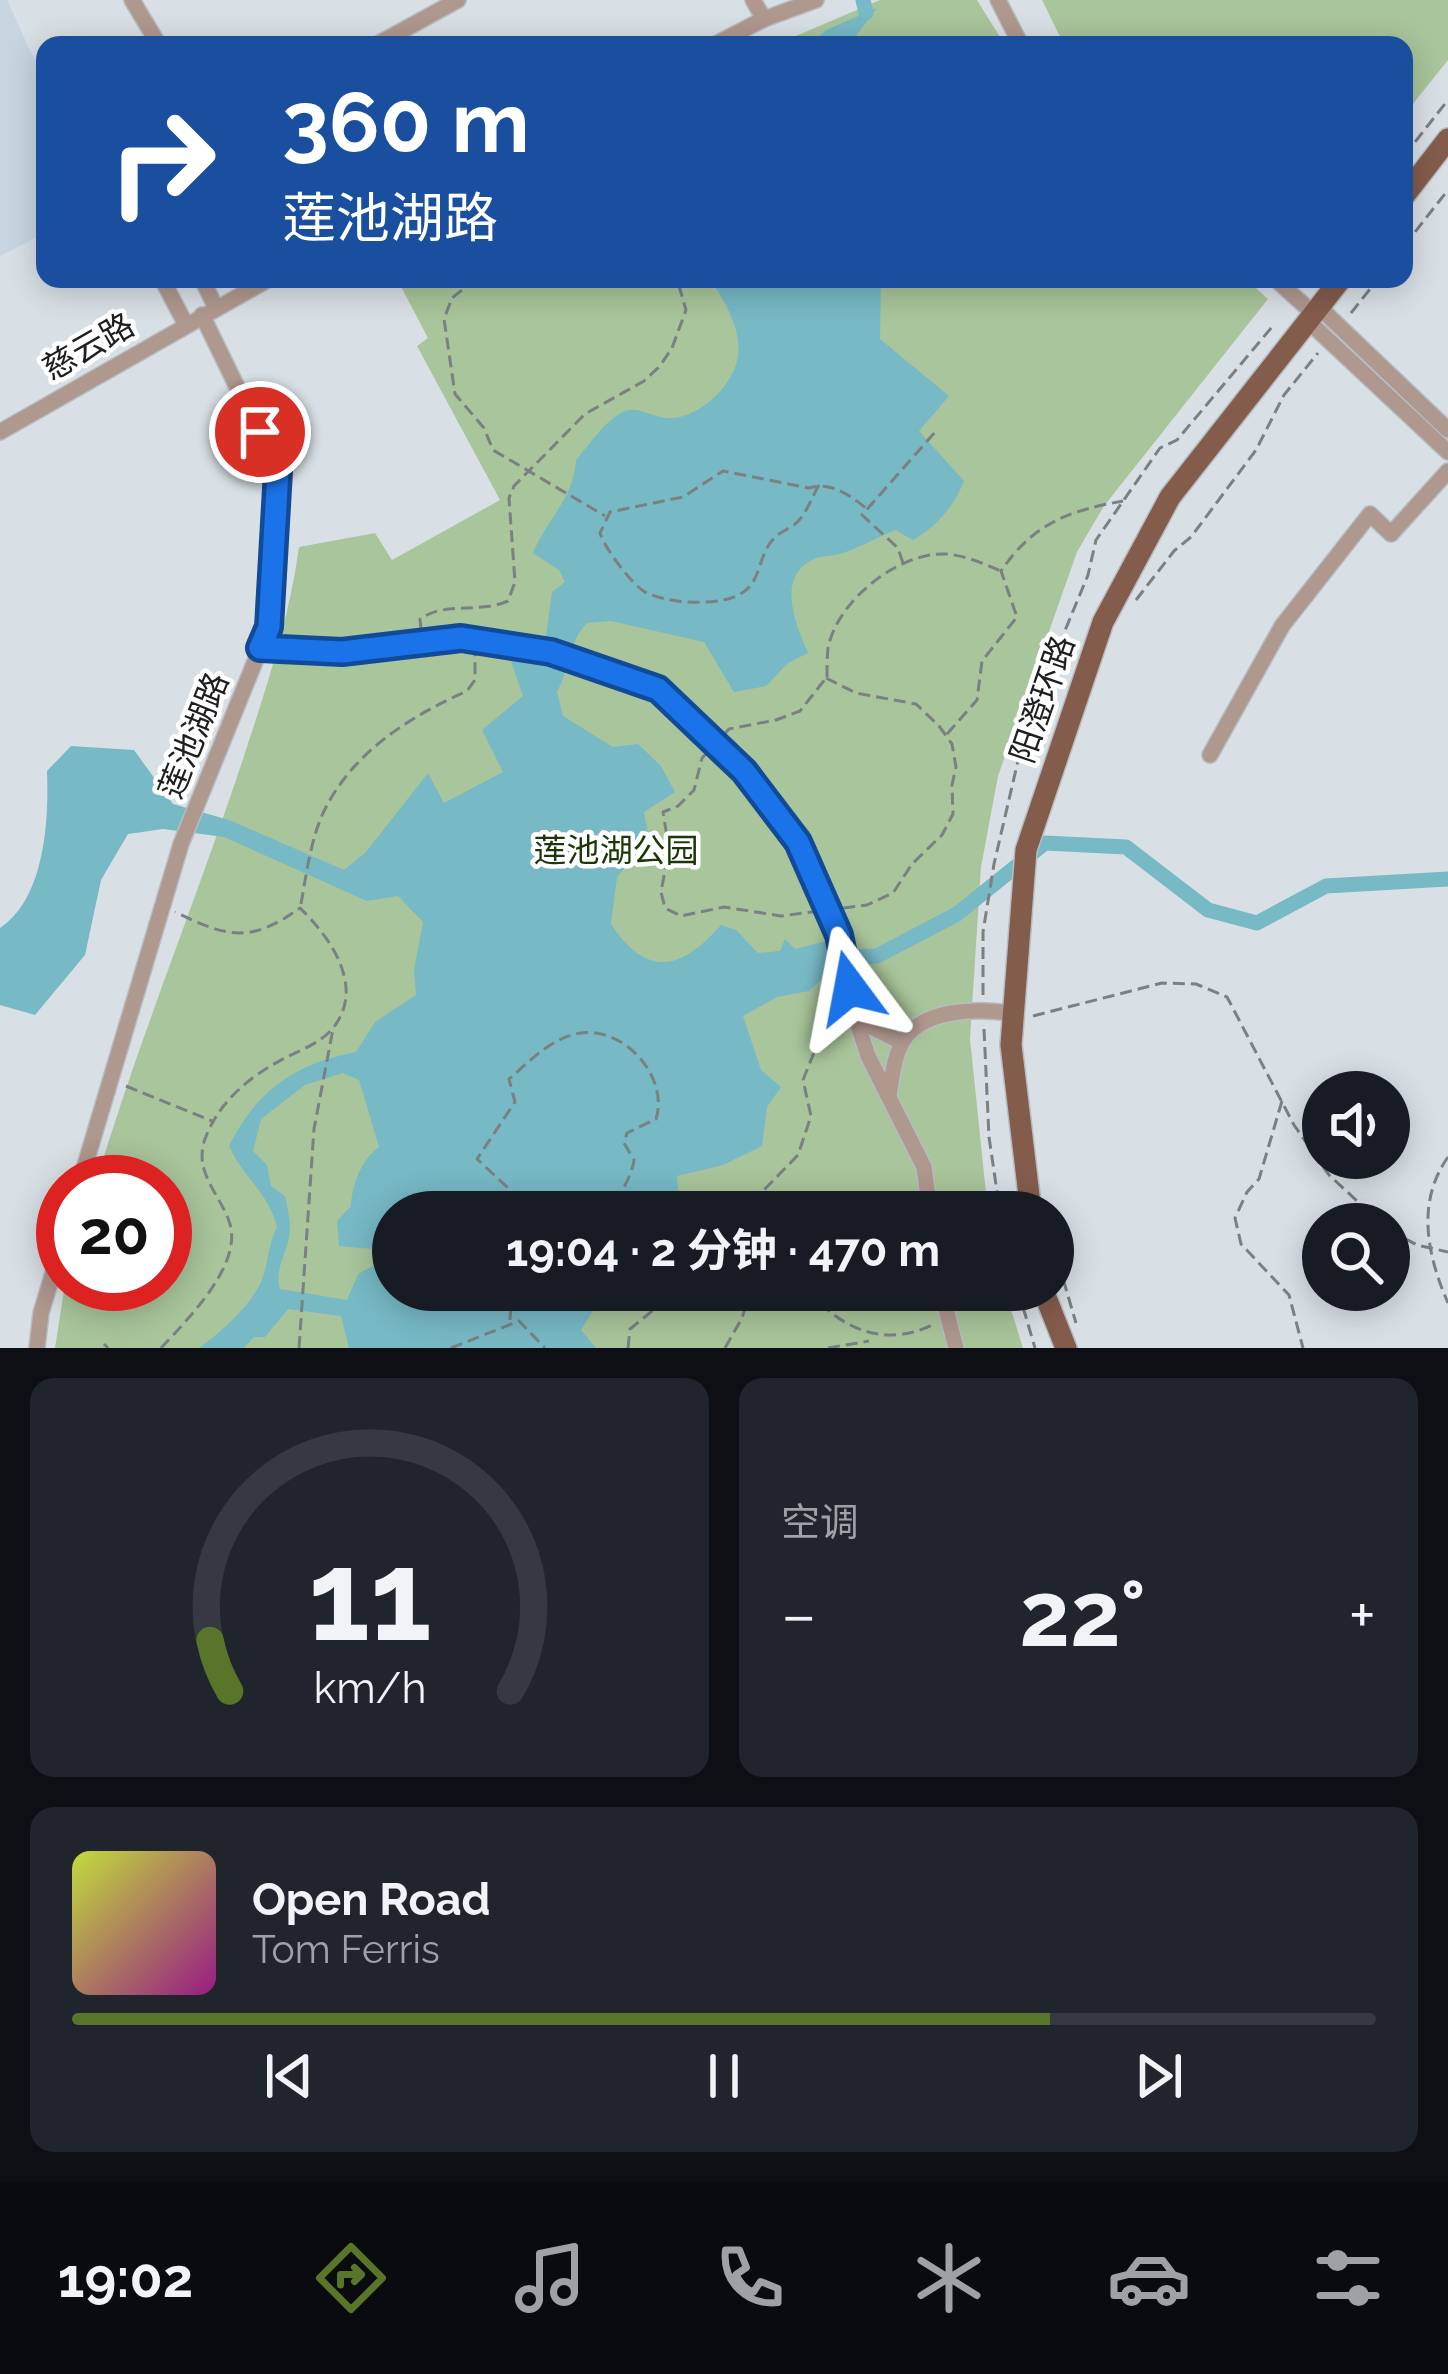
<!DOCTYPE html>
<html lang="zh">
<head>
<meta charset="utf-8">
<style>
	body { margin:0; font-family:Raleway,"Noto Sans SC",sans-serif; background:#20242c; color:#f1f3f6; height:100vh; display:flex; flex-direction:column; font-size:45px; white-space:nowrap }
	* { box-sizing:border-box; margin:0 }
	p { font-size:39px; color:#9ea1a6 }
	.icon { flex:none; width:66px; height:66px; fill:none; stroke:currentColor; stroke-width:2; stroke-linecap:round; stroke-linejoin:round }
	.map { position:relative; height:1348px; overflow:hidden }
	.sheet { display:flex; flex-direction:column; gap:30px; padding:30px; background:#0d0f14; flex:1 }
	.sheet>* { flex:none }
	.hud { position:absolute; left:36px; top:36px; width:1377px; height:252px; border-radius:24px; box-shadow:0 6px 30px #0003; background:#1a4fa0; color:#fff; overflow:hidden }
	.buttons { position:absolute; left:1302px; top:1071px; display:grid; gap:24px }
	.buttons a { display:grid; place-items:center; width:108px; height:108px; border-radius:50%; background:#171b24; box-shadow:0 6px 30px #0003; font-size:60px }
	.speed { position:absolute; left:36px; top:1155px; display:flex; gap:24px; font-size:60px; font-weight:700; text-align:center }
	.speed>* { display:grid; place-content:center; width:156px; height:156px; border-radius:50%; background:#171b24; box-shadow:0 6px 30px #0003; line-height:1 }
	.speed .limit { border:18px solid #d22; background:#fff; color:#111 }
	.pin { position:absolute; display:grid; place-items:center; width:102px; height:102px; color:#fff; margin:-51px; border:6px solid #fff; border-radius:50%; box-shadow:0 3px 12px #0007 }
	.me { position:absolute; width:132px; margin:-66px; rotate:347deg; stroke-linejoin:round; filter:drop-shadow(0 0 9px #0008) }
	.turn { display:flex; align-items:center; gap:42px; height:252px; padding:0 48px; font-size:54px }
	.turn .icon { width:156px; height:156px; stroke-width:2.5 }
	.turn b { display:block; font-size:84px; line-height:102px }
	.big { font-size:90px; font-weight:700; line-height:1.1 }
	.sheet .widget { flex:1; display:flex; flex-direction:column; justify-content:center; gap:18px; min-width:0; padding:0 42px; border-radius:24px; background:#20242c }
	.sheet .dial { align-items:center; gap:0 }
	.dial svg { height:312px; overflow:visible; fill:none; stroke:#363941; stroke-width:7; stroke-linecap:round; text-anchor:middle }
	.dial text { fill:#f1f3f6; stroke:none }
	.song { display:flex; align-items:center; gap:36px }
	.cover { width:144px; height:144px; border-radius:18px; background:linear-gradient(135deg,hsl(70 70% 55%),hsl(310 70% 35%)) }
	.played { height:12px; border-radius:6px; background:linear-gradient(90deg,#597529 75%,#363941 75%) }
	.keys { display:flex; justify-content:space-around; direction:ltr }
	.heat { display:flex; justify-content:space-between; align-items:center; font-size:66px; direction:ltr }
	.sheet .tiles { flex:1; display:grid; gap:30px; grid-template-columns:1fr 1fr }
	.widget:last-child { grid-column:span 2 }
	.trip { position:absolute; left:372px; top:1191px; width:702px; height:120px; border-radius:60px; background:#171b24; box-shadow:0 6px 30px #0003; font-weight:700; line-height:120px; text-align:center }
	.dock { display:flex; height:192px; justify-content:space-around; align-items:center; background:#090b0e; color:#9ea1a6 }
	.dock .icon { width:84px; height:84px }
	.dock .selected { color:#597529 }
	.dock b { font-size:54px; color:#f1f3f6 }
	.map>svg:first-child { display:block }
	.built { fill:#c8d5e0 }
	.green { fill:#a9c59b }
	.water { fill:#77b9c5; fill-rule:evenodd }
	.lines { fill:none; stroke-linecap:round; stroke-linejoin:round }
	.canal { stroke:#77b9c5; stroke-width:15 }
	.minor-casing { stroke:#b7bdc2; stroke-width:18 }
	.major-casing { stroke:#b7bdc2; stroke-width:24 }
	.path { stroke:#7b8083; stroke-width:3; stroke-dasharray:12 6; stroke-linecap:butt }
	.minor { stroke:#af988e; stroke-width:15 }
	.major { stroke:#845c4c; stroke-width:21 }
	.route-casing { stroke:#114b97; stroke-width:30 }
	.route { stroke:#1a73e8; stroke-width:21 }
	.labels { text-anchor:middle; stroke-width:9; stroke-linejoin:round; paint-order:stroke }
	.street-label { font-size:33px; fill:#1d1f21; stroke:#fff }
	.park-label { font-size:33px; fill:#1b3708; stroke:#fff }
</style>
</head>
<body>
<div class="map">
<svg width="1448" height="1348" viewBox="0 0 1448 1348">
	<rect width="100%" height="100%" fill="#d9e0e5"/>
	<path class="built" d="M0,0H7L45,83V233L0,256Z"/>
	<g class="green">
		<path d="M880,0H977L1005,45H775Z"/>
		<path d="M1042,0H1448V60L1404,115V45H1064Z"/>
		<path d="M397,279H1246L1268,299L1104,506L1077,552L998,776L981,867L970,1039L988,1212H393V1290H1005L1023,1348H55L65,1284H165V1182H96C139,1039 196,901 243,759C266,689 289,620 299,547L375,533L392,560L500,500L417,346L428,338Z"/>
	</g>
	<g class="water">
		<path d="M877,8L849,45H810L826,30Z"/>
		<path d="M710,279H881L880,339L949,396L919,431L964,481C955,505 936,527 913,540L895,530C878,537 861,547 843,553C834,556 823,555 814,559C775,577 796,625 808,653L788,663L766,686L734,692L704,642L611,621L587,623C567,644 570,668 557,692L563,716L613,747L638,744L661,766L675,792L644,812L649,839L617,877L611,924C647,979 682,970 721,925L736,930L758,953L780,951L785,939L795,949L827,941L833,969L809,991L777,997L743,1016L761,1070L781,1087L767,1107L762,1146L723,1165L677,1176L679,1198L667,1212H393V1290H596L594,1309L581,1330L596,1348H349L341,1316L288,1309L265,1337H254L244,1348H199C221,1332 248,1308 260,1284C269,1266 267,1246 277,1227C270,1195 243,1177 229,1146C257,1090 295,1064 356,1052L375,1022L416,995L414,970L423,922L398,896L367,901L224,837L163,829L128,834L101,880L85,955L35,1015L0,1005V928C45,898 49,820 47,771L71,746L134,750L173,804L229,820L344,870L366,852L428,773L444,803L503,772L482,730L523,696L509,655L546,637L552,592L565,582L559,570L533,553C547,519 574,498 576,460C589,445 603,423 621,413C637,404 650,417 666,418C696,421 734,387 738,356C742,329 724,300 710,279ZM343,1073L359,1080L379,1147C361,1160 352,1185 351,1206L337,1221L339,1246L373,1249V1266L358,1274L347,1300L280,1289C273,1268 290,1250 290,1228C290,1218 287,1207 285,1196L271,1186L267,1165L253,1151L261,1119L305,1085Z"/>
	</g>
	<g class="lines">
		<g class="canal">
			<path d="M863,0L866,13"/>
			<path d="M831,958L877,956L957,914L1045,843L1126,847L1208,910L1257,923L1326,886L1448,879"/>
		</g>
		<g class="minor-casing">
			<g id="minor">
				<path d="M132,0L159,45"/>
				<path d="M753,0L764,19"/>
				<path d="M998,0L1021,45"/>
				<path d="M376,45L458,0"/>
				<path d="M714,45L764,19L816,0"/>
				<path d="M162,279L186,325"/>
				<path d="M202,279L216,308"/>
				<path d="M1275,279L1314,314"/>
				<path d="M1319,307L1448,430"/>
				<path d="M1308,321L1448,452"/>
				<path d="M0,432L269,279"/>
				<path d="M260,648L342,653L461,638L551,652L658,689L744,771L798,842L839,935L856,1019L868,1056L924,1167L930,1212"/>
				<path d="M1210,755L1282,626L1370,514L1391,534L1448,471"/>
				<path d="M856,1019L901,1042"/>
				<path d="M889,1095C892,1079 893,1061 900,1047C917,1007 979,1008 1014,1014"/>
				<path d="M80,1182L181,844L269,627L278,471L202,315"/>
				<path d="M941,1290L956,1348"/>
				<path d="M37,1348L41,1313L63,1240"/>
			</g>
		</g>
		<g class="major-casing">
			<g id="major">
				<path d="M1404,196L1448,139"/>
				<path d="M1031,1212L1011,1045L1026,850L1103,622L1170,497L1341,279"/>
				<path d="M1043,1290L1066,1348"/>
			</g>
		</g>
		<g class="path">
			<path d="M1404,156L1448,100"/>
			<path d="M1404,246L1448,190"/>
			<path d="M476,279L452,298L444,319L455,394L484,428L493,450L605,516"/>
			<path d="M1351,313L1378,279"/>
			<path d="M819,485C813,495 808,509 801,518C790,532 777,529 767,548C759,562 759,579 746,590C727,608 667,604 645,592C632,585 604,547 600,533L610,512L683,497L723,471L809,488C831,481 851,496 867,509"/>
			<path d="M903,563L898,548L862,515L936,431"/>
			<path d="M1136,600L1174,551L1191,537L1256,450L1284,395L1318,353"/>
			<path d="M421,630L420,619C445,601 478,614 508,601L515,582L509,498L514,486L585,414L644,381L660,366L672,348L686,310L677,279"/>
			<path d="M827,677C827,668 827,657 828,648C837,601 898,552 946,554C964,555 985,564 1001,571"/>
			<path d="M826,678L856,693L916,704L939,726L952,744L956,767L952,785L953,814L942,835L912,864L893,893L867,905L781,916L724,907L681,916L665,908L661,892L669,849L663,812L678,806L694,790L702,758L729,729L776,720L800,711Z"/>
			<path d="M947,734L977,700L982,661L1017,617L1001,571C1034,523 1068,511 1123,501"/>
			<path d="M301,904C306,876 311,838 324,811C353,752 409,717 467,691L475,680V654"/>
			<path d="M983,995V932L994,864L1027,722L1088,575L1096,540L1160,448L1177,440L1272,327"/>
			<path d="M1033,1016L1162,983L1196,984L1227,997L1294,1125L1329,1175L1382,1224"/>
			<path d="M984,1029L989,1137L1000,1212"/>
			<path d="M126,1086L212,1121"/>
			<path d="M1282,1101L1259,1179L1247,1192L1235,1218L1241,1244L1289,1295L1303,1348"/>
			<path d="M1448,1157C1416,1202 1427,1255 1448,1303"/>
			<path d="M754,1193L764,1212"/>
			<path d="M534,1212L477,1159L515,1102L509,1079C530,1061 552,1037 581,1033C625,1027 669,1077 656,1119L627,1133L624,1143L634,1160C632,1177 617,1203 601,1212"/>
			<path d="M543,1212L567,1206L580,1212"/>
			<path d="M718,1212L722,1204L763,1191L798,1155L811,1116L803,1080L817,1045L845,1027"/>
			<path d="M1389,1230L1417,1245L1448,1252"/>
			<path d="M1053,1245L1076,1323"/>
			<path d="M809,1290C841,1331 888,1348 934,1324"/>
			<path d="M1018,1290L1035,1348"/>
			<path d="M510,1320L512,1290"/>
			<path d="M104,1344L108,1348"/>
			<path d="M161,1348C187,1320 242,1266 230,1224C221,1195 193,1173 205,1139C219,1101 251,1075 287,1057C303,1049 322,1042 333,1028C366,987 330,937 300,908C250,944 227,937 175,912"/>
			<path d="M299,1348L314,1129L333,1029"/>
			<path d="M451,1348L519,1321L545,1348"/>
			<path d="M628,1348L630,1329L678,1290"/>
			<path d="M725,1348L742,1318L751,1290"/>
			<path d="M828,1348L869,1341"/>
		</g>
		<use href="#minor" class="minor"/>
		<use href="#major" class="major"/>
	</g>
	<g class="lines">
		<g class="route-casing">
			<path id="route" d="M260,432L278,471L269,627L260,648L342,652L461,638L551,652L658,689L744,771L798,842L839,935L850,988"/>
		</g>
		<use href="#route" class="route"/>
	</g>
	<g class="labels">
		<g class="street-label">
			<text transform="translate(88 346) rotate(-30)" y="12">慈云路</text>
			<text transform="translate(1042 699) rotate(-71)" y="12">阳澄环路</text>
			<text transform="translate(193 735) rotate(-68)" y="12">莲池湖路</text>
		</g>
		<g class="park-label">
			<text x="616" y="862">莲池湖公园</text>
		</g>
	</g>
</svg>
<div class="buttons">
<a><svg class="icon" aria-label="sound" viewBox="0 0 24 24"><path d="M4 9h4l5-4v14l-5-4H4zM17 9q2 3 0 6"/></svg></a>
<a><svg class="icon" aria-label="search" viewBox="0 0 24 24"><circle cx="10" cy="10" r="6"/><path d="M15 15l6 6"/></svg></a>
</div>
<div class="speed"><div class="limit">20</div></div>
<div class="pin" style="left:260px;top:432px;background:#d93025"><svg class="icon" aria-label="arrive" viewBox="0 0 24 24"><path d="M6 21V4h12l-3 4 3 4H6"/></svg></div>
<svg class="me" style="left:850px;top:988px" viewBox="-20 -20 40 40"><path d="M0-17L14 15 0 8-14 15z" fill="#1a73e8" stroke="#fff" stroke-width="4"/></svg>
<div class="trip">19:04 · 2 分钟 · 470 m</div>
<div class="hud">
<div class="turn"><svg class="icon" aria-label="right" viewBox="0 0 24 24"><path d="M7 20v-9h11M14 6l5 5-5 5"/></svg><div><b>360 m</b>莲池湖路</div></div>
</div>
</div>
<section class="sheet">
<div class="tiles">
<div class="widget dial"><svg viewBox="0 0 100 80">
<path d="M14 69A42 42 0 1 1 86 69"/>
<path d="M14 69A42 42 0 0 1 9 56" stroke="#597529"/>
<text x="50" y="56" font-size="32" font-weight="700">11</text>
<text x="50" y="72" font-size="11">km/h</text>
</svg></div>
<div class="widget"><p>空调</p>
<div class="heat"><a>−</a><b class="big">22°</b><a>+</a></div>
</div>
<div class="widget">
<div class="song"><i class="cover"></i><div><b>Open Road</b><p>Tom Ferris</p></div></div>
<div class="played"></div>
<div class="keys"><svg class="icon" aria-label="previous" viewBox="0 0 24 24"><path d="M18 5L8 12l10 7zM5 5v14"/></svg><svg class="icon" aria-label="pause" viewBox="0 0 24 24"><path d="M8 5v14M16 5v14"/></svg><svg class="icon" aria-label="next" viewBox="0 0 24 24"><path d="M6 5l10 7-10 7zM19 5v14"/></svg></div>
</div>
</div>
</section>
<nav class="dock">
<b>19:02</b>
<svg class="icon selected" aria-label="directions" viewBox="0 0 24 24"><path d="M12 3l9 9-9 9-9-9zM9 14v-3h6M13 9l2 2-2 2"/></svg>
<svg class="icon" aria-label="music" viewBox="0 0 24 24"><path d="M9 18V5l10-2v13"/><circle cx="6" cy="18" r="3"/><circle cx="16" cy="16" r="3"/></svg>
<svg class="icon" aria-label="phone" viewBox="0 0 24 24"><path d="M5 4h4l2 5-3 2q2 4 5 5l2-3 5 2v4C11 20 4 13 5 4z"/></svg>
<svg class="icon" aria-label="climate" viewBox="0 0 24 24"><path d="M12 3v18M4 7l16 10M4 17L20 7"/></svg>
<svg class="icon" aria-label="car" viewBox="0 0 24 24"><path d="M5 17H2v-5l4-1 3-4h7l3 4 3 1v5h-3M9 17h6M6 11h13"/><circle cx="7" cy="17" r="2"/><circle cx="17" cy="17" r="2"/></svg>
<svg class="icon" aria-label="filters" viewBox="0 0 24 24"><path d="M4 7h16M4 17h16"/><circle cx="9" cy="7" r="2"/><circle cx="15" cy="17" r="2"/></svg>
</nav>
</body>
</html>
